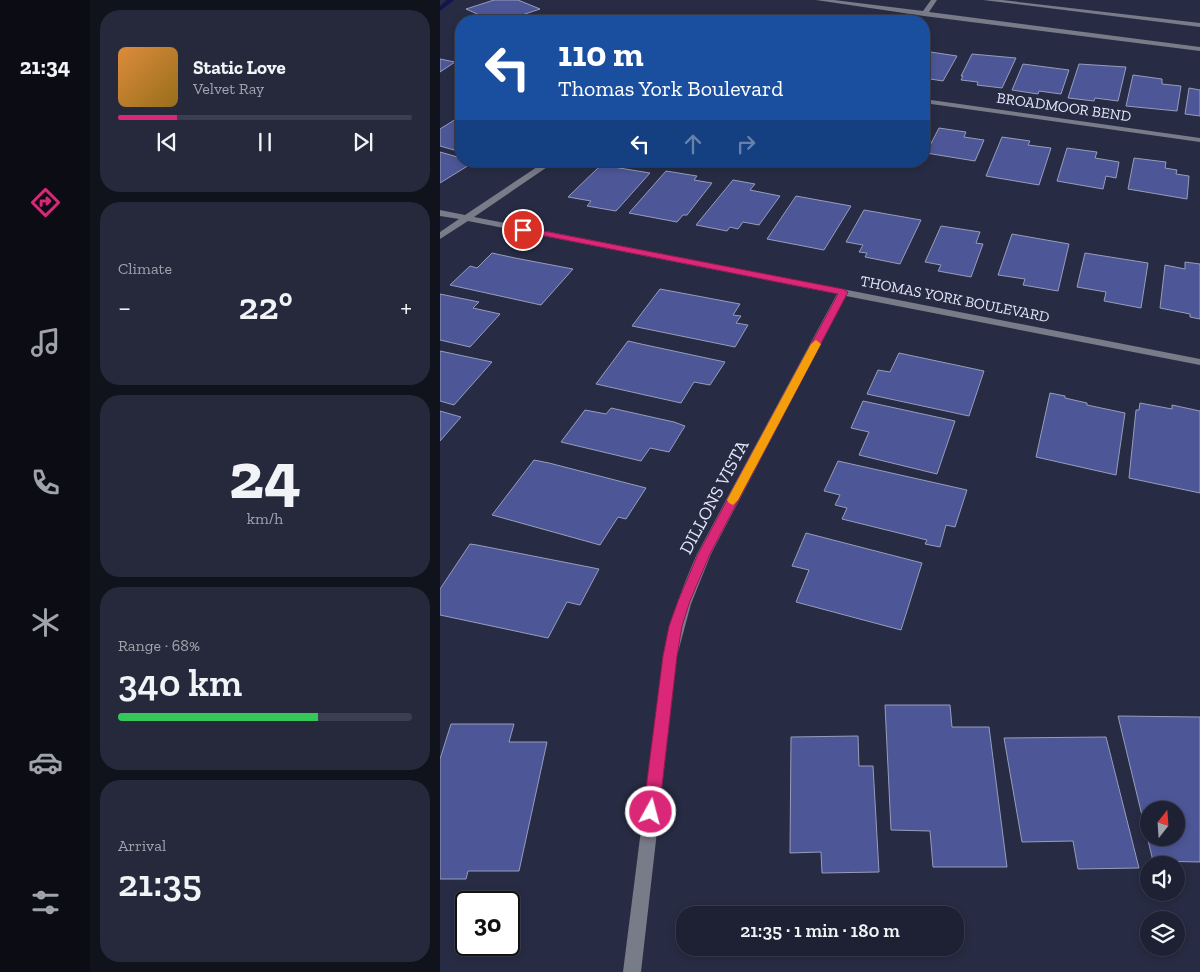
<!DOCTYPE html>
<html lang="en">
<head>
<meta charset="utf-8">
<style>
	body { margin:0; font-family:"Zilla Slab",serif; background:#25293b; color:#f1f3f6; height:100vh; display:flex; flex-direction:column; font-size:19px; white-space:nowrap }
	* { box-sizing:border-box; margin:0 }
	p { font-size:16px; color:#a0a3ac }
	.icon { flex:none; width:28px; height:28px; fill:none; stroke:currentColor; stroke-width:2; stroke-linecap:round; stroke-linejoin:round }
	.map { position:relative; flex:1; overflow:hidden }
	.sheet { display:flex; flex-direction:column; gap:10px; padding:10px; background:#10121c; width:350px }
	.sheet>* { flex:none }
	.hud { position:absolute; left:15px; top:15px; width:475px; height:152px; border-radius:20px; box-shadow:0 2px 8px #0003,0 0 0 1px #3b3e4e; background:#1a4fa0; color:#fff; overflow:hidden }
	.needle { width:32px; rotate:17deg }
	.buttons { position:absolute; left:700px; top:801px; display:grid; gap:10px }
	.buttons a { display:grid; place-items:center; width:45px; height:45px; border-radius:50%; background:#1d2133; box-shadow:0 2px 8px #0003,0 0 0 1px #3b3e4e; font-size:25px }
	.speed { position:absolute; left:15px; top:891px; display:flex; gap:10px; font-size:25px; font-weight:700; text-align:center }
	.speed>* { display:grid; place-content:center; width:65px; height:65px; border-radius:50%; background:#1d2133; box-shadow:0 2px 8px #0003,0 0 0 1px #3b3e4e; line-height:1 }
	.speed .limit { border:2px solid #111; border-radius:8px; background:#fff; color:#111 }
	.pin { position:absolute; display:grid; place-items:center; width:42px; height:42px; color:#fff; margin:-21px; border:2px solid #fff; border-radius:50%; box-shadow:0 1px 5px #0007 }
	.me { position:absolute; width:55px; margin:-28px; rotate:7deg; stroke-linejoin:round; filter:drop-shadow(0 0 4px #0008) }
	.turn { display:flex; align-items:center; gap:18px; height:105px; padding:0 20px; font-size:22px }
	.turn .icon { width:65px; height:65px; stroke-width:2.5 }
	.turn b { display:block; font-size:35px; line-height:42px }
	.lanes { display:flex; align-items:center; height:48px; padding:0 20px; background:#0003; justify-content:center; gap:25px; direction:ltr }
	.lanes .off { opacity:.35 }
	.big { font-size:38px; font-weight:600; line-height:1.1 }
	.sheet .card { flex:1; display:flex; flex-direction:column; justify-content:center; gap:8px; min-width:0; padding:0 18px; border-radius:20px; background:#25293b }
	.sheet .dial { align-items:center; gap:0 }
	.dial b { font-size:65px; line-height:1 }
	.song { display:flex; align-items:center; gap:15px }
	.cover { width:60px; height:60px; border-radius:8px; background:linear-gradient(135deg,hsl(30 70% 55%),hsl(40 70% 35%)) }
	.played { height:5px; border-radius:2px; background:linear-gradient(90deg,#db2777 20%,#3b3e4e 20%) }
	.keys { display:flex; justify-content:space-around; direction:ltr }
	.heat { display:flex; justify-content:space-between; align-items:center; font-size:28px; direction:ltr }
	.charge { height:8px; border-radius:4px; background:linear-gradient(90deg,#34c759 68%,#3b3e4e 0) }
	.trip { position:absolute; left:236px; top:906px; width:288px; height:50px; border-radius:20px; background:#1d2133; box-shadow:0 2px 8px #0003,0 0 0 1px #3b3e4e; font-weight:600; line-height:50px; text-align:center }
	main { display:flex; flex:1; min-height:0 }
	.tabs { display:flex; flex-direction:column; width:90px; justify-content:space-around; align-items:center; background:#0c0d14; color:#a0a3ac }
	.tabs .icon { width:35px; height:35px }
	.tabs .active { color:#db2777 }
	.tabs b { font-size:22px; color:#f1f3f6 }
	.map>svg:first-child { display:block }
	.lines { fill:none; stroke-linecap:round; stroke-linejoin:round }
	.stream { fill:#13134d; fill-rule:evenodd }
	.building { fill:#4d5797; stroke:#969dbb; fill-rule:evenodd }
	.minor { fill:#787b88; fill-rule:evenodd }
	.route { fill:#db2777; stroke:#8e194d }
	.slow { fill:#f59e0b }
	.labels { text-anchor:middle; stroke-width:5; stroke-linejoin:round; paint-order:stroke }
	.far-street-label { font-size:15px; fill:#e3e7f8; stroke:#272c44 }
	.street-label { font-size:18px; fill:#e3e7f8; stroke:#272c44 }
</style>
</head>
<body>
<main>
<nav class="tabs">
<b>21:34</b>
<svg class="icon active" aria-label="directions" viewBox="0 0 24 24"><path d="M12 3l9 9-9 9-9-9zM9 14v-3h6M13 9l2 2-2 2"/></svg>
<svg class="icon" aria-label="music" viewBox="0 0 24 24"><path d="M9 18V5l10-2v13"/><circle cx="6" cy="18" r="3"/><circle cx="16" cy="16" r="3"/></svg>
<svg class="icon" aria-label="phone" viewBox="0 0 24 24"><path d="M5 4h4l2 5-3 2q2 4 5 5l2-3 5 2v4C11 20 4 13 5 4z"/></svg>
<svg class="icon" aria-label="climate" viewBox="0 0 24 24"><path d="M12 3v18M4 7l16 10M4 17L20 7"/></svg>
<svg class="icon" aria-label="car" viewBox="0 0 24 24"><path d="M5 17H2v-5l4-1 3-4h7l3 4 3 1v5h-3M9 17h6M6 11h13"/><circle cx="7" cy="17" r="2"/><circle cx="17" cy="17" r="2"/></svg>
<svg class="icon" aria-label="filters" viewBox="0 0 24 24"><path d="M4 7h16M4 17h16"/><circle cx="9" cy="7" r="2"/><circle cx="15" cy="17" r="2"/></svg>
</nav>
<section class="sheet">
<div class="card">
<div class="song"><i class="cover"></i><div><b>Static Love</b><p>Velvet Ray</p></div></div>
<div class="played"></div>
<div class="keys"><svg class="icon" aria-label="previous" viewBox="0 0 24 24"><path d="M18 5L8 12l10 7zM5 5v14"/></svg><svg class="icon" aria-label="pause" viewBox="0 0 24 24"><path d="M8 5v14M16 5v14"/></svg><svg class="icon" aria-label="next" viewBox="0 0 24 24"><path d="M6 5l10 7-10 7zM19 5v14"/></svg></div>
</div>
<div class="card"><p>Climate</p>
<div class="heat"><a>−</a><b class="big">22°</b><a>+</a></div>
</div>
<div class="card dial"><b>24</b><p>km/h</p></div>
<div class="card"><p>Range · 68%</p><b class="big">340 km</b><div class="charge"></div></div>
<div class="card"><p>Arrival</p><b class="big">21:35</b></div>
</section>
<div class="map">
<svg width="760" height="972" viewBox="0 0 760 972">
	<rect width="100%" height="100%" fill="#272c44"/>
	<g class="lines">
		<path class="stream" d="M7,0H14L0,11V6Z"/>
	</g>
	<g class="building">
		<path d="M54,0H78L100,9L64,21H53L26,9Z"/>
		<path d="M484,51L517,56L503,81L484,78Z"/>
		<path d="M532,54L576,58L562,88L537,85L538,82L521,80L523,76H521Z"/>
		<path d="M0,59L15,62L0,72Z"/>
		<path d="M583,64L629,70L621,94L599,91L598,94L572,90Z"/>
		<path d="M639,64L686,67L678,101L655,98L654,101L628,98Z"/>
		<path d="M693,75L722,79V84L741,86L737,111L686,106Z"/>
		<path d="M749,88L760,90V116L745,114Z"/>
		<path d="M16,119L21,121V152L0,146V129Z"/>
		<path d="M499,128L526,132L524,137L544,140L535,161L486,153Z"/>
		<path d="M562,137L590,141L588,145L611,148L599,185L546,176Z"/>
		<path d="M627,148L657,152L655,158L679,162L676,178L666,176L663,189L617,181Z"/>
		<path d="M0,152L21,158V161L34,162L0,183Z"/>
		<path d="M694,158L726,162L725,168L737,170L736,174L749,176L747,199L688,189Z"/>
		<path d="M161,165L210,173L176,211L147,206L151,201L128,197Z"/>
		<path d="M226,171L257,176L254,180L272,183L247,215H243L237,222L189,213Z"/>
		<path d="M293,180L315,184L310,190L340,196L319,225L303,222L298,229L290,227L287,231L256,225Z"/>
		<path d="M356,196L411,206L384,250L327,239Z"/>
		<path d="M424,210L481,220L460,264L425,257L427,253L419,252L423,245L406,242Z"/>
		<path d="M501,226L540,232L536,243L543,244L531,277L498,271L501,265L485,262Z"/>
		<path d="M572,234L629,244L618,291L583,285L585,279L558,275Z"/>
		<path d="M52,253L75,258L133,269L101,305L10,285L30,266L37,268Z"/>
		<path d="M645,253L708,263L701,308L664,301L666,292L637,287Z"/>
		<path d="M745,262L760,264V319L750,317V314L720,308L725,265L745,269Z"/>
		<path d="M220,289L300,304L293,315L301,316L296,323L308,325L295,347L192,326Z"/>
		<path d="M0,294L39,302L33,308L60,314L30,347L0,340Z"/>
		<path d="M188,341L201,344L285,362L270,385L254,382L241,403L156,384Z"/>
		<path d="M0,351L52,362L14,405L0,401Z"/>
		<path d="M459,353L544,371L529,416L427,394L438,370L450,372Z"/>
		<path d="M610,393L625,396V398L647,403V405L685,413L676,475L596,457Z"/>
		<path d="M423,401L515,421L497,474L419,455L429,432L411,428Z"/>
		<path d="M700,403L732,409V405L760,411V493L689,478L696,410H699Z"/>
		<path d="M171,408L234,422L245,426L229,452L210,448L201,461L121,442L145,410L166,414Z"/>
		<path d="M0,411L21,417L0,441Z"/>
		<path d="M94,460L109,463L206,488L186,519L178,517L160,545L52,515Z"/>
		<path d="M398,461L527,490L515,527L506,525L500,547L485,544L487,540L402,519L407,508L395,505L400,495L384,491Z"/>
		<path d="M366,533L482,563L461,630L356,602L369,570L352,566Z"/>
		<path d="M30,544L37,545L159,569L140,605L127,602L108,638L0,615V589Z"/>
		<path d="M445,705H510L512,727H549L567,867H493L490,831L451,830Z"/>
		<path d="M678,716L760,717V862L713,861ZM709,810H736V838H709Z"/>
		<path d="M11,724H74L69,742H107L79,871H28L26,879H0V759Z"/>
		<path d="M418,736L419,766H433L439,872L382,873L381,852L350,853L351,737Z"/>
		<path d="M666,737L699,868L638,869L633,841L582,842L564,738Z"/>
	</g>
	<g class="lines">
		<g class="minor">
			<path d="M376,0H394L483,11L491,0H497L489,12L760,47V51L484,16Z"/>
			<path d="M543,0H562L760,23V27Z"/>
			<path d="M484,99L760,138V142L484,103Z"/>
			<path d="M106,161H116L34,217L760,359V365L406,296L271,554L251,604L237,656L201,972H183L223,656C230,621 242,587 257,554L397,294L28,221L0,239V232L19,219L0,216V210L25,215Z"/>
		</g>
	</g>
	<path class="route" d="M83,227L403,289L408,292L270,554L250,601L242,626L237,656L219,812L216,817L211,819L206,817L203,812L223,656L229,626L238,601L258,554L398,294L80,231L79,230Z"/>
	<path class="slow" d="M376,340L381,344L298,500L293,505L289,503L287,500L371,344Z"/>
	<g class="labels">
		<g class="far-street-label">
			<text transform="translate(624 107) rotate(8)" y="5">BROADMOOR BEND</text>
			<text transform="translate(515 299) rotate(11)" y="5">THOMAS YORK BOULEVARD</text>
		</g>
		<g class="street-label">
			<text transform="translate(274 497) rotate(-62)" y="6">DILLONS VISTA</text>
		</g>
	</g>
</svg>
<div class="buttons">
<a><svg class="needle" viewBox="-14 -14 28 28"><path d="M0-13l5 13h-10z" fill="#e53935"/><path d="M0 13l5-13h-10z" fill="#a0a3ac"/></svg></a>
<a><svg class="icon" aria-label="sound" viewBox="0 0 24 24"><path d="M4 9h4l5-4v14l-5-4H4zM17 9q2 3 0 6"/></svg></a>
<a><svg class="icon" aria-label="layers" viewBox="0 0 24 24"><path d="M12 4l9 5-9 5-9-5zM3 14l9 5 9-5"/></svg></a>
</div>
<div class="speed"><div class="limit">30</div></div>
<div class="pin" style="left:83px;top:230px;background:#d93025"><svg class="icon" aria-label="arrive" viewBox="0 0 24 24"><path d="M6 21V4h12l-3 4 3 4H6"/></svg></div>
<svg class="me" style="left:211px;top:812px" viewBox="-20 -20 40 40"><circle r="17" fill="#db2777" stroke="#fff" stroke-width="3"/><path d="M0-11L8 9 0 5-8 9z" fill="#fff"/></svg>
<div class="trip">21:35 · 1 min · 180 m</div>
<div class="hud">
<div class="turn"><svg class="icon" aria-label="left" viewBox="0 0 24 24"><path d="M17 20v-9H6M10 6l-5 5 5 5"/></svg><div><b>110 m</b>Thomas York Boulevard</div></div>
<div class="lanes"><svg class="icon" aria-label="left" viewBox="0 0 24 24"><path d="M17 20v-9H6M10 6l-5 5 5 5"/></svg><svg class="icon off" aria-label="ahead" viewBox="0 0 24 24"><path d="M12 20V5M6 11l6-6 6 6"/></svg><svg class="icon off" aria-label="right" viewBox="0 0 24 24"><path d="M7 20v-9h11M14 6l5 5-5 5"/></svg></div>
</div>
</div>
</main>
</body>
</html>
